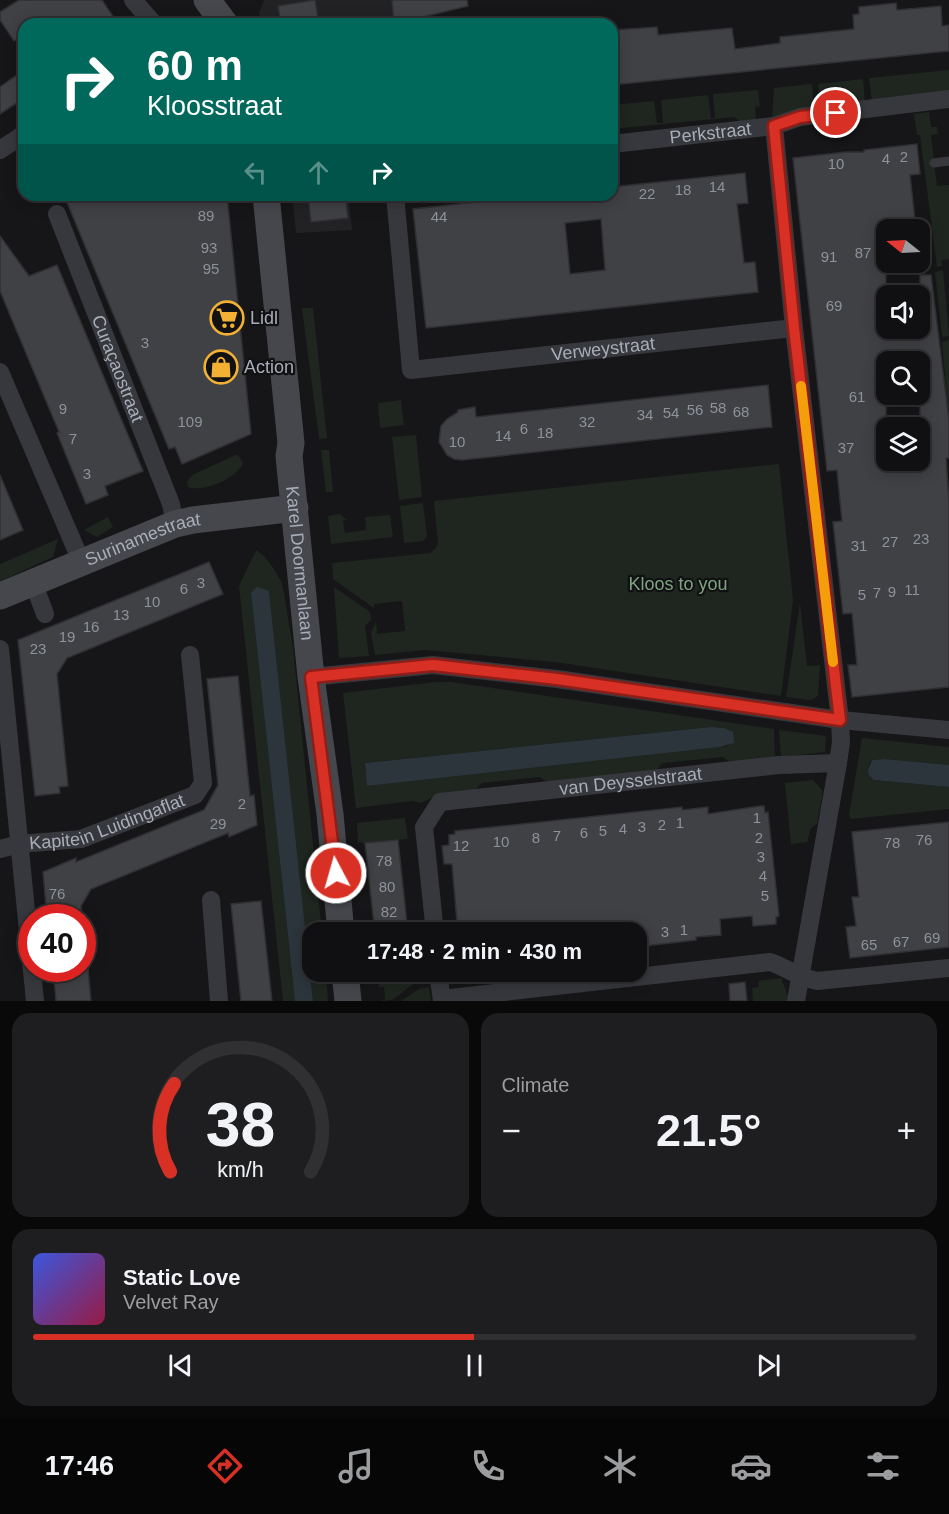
<!DOCTYPE html>
<html lang="en">
<head>
<meta charset="utf-8">
<style>
	body { margin:0; font-family:Helvetica,sans-serif; background:#1e1e20; color:#f1f3f6; height:100vh; display:flex; flex-direction:column; font-size:22px; white-space:nowrap }
	* { box-sizing:border-box; margin:0 }
	p { font-size:20px; color:#9c9d9f }
	.icon { flex:none; width:33px; height:33px; fill:none; stroke:currentColor; stroke-width:2; stroke-linecap:round; stroke-linejoin:round }
	.map { position:relative; height:1001px; overflow:hidden }
	.sheet { display:flex; flex-direction:column; gap:12px; padding:12px; background:#09090a; flex:1 }
	.sheet>* { flex:none }
	.guide { position:absolute; left:18px; top:18px; width:600px; height:183px; border-radius:18px; box-shadow:0 3px 15px #0003,0 0 0 2px #303032; background:#00695c; color:#fff; overflow:hidden }
	.needle { width:39px; rotate:288deg }
	.controls { position:absolute; left:876px; top:219px; display:grid; gap:12px }
	.controls a { display:grid; place-items:center; width:54px; height:54px; border-radius:12px; background:#101012; box-shadow:0 3px 15px #0003,0 0 0 2px #303032; font-size:30px }
	.speed { position:absolute; left:18px; top:904px; display:flex; gap:12px; font-size:30px; font-weight:700; text-align:center }
	.speed>* { display:grid; place-content:center; width:78px; height:78px; border-radius:50%; background:#101012; box-shadow:0 3px 15px #0003,0 0 0 2px #303032; line-height:1 }
	.speed .limit { border:9px solid #d22; background:#fff; color:#111 }
	.pin { position:absolute; display:grid; place-items:center; width:51px; height:51px; color:#fff; margin:-26px; border:3px solid #fff; border-radius:50%; box-shadow:0 2px 6px #0007 }
	.me { position:absolute; width:66px; margin:-33px; rotate:354deg; stroke-linejoin:round; filter:drop-shadow(0 0 4px #0008) }
	.turn { display:flex; align-items:center; gap:21px; height:126px; padding:0 30px; font-size:27px }
	.turn .icon { width:78px; height:78px; stroke-width:2.5 }
	.turn b { display:block; font-size:42px; line-height:51px }
	.lanes { display:flex; align-items:center; height:57px; padding:0 30px; background:#0003; justify-content:center; gap:30px; direction:ltr }
	.lanes .off { opacity:.35 }
	.big { font-size:45px; font-weight:700; line-height:1.1 }
	.sheet .tile { flex:1; display:flex; flex-direction:column; justify-content:center; gap:9px; min-width:0; padding:0 21px; border-radius:18px; background:#1e1e20 }
	.sheet .dial { align-items:center; gap:0 }
	.dial svg { height:156px; overflow:visible; fill:none; stroke:#303032; stroke-width:7; stroke-linecap:round; text-anchor:middle }
	.dial text { fill:#f1f3f6; stroke:none }
	.song { display:flex; align-items:center; gap:18px }
	.cover { width:72px; height:72px; border-radius:9px; background:linear-gradient(135deg,hsl(230 70% 55%),hsl(340 70% 35%)) }
	.played { height:6px; border-radius:3px; background:linear-gradient(90deg,#d93025 50%,#303032 50%) }
	.keys { display:flex; justify-content:space-around; direction:ltr }
	.heat { display:flex; justify-content:space-between; align-items:center; font-size:33px; direction:ltr }
	.sheet .tiles { flex:1; display:grid; gap:12px; grid-template-columns:1fr 1fr }
	.tile:last-child { grid-column:span 2 }
	.trip { position:absolute; left:302px; top:922px; width:345px; height:60px; border-radius:18px; background:#101012; box-shadow:0 3px 15px #0003,0 0 0 2px #303032; font-weight:700; line-height:60px; text-align:center }
	.menu { display:flex; height:96px; justify-content:space-around; align-items:center; background:#060607; color:#9c9d9f }
	.menu .icon { width:42px; height:42px }
	.menu .selected { color:#d93025 }
	.menu b { font-size:27px; color:#f1f3f6 }
	.map>svg:first-child { display:block }
	.built { fill:#222225 }
	.green { fill:#1e261f; fill-rule:evenodd }
	.water { fill:#2c353c }
	.building { fill:#404145; stroke:#303034; stroke-width:1.5; fill-rule:evenodd }
	.lines { fill:none; stroke-linecap:round; stroke-linejoin:round }
	.lane { stroke:#37383d; stroke-width:9 }
	.street { stroke:#37383d; stroke-width:18 }
	.secondary { stroke:#45474d; stroke-width:27 }
	.route-casing { stroke:#8d1f18; stroke-width:15 }
	.route { stroke:#d93025; stroke-width:10 }
	.slow { stroke:#f59e0b; stroke-width:10 }
	.labels { text-anchor:middle; stroke-width:4.5; stroke-linejoin:round; paint-order:stroke }
	.number-label { font-size:15px; fill:#8e929b }
	.street-label { font-size:18px; fill:#a8adb8; stroke:#111113 }
	.poi-label { font-size:18px; fill:#a8adb8; stroke:#111113; text-anchor:start }
	.park-label { font-size:18px; fill:#7fa381; stroke:#111113 }
</style>
</head>
<body>
<div class="map">
<svg width="949" height="1001" viewBox="0 0 949 1001">
	<rect width="100%" height="100%" fill="#161618"/>
	<g class="built">
		<path d="M264,0H401L405,24H261L259,13Z"/>
		<path d="M292,195H348L352,230L296,233Z"/>
	</g>
	<g class="green">
		<path d="M949,70V93L872,101L869,78Z"/>
		<path d="M863,79L865,102L820,107L818,84Z"/>
		<path d="M812,84L814,107L792,110L785,117L772,119L774,88Z"/>
		<path d="M758,90L760,106L755,107L756,121L741,122L734,117L612,129V105L654,101L657,123H663L661,100L708,95L711,118H715L713,94Z"/>
		<path d="M929,112L931,127H937L938,134L931,135L937,186L949,185V259L942,260V266L937,267L920,135H917L914,114Z"/>
		<path d="M943,270L949,336L942,337L935,272Z"/>
		<path d="M302,308H313L327,438L319,439Z"/>
		<path d="M949,340V408H948L942,342Z"/>
		<path d="M401,400L404,425L380,428L378,403Z"/>
		<path d="M416,435L422,497L399,500L392,437Z"/>
		<path d="M321,450H329L333,492H326Z"/>
		<path d="M236,455H238L243,463C238,478 202,493 188,487L187,482L192,475Z"/>
		<path d="M779,464L793,600L781,696L555,662L425,650L375,655L371,633L376,622L377,634L405,631L402,601L374,604V608L333,579L332,563L430,553L436,548L438,543L434,501Z"/>
		<path d="M423,503L427,536L423,541L404,543L400,506Z"/>
		<path d="M340,514L347,520L343,521L345,533L366,530L365,517L390,515L393,537L331,544L328,516Z"/>
		<path d="M108,517L113,527L97,537L84,530Z"/>
		<path d="M58,539L53,557L0,581V564Z"/>
		<path d="M256,550L264,556L274,569L281,581L284,593L293,648L322,933H312V972H326L328,1001H313L269,591L251,593L295,1001H283L239,586Z"/>
		<path d="M334,587L370,612L371,620L365,626L369,656L339,658Z"/>
		<path d="M800,603L807,666L820,665L818,696L811,700L786,697Z"/>
		<path d="M436,682H451L774,729L775,758L730,762L723,757L662,763L657,770L548,783L540,777L482,783L475,790L437,795L421,803L412,801L356,808L343,693ZM711,727L724,728L728,746L367,786L365,763Z"/>
		<path d="M779,730L826,736L825,752L781,757Z"/>
		<path d="M862,738L949,747V765L885,759L872,760L869,764L874,780L949,787V809L851,819L849,815Z"/>
		<path d="M813,780L823,791L817,824L811,828L807,842L791,844L785,783Z"/>
		<path d="M405,818L408,839L365,843L358,842L357,823Z"/>
		<path d="M376,972H427L429,981L416,982L392,1000L381,1001L385,999L384,987H379Z"/>
		<path d="M781,978L788,996L787,1001H753L752,988L759,987L758,981Z"/>
		<path d="M429,987L431,1001H401L419,989Z"/>
	</g>
	<g class="water">
		<path d="M257,587L269,591L313,1001H295L251,593Z"/>
		<path d="M711,727L724,728L733,732L734,743L720,747L367,786L365,763Z"/>
		<path d="M885,759L949,765V787L874,780L869,775L868,770L872,760Z"/>
	</g>
	<g class="building">
		<path d="M19,0H102L118,24H24V34L14,41L0,20V12Z"/>
		<path d="M315,0L319,24H281L278,6Z"/>
		<path d="M392,0H467L468,6L394,24Z"/>
		<path d="M896,3L897,10L941,6L942,26L949,25V51L612,85V40H615L614,30L657,27L658,35L732,28L735,49L780,43V37L854,29L853,15L859,14V7Z"/>
		<path d="M24,70V98L0,114V87Z"/>
		<path d="M917,144L920,174L910,175L916,230H886V328H920V275H931L949,420V458H946L949,502V687L852,697L848,665H857L852,613L843,614L833,522L842,521L837,470L827,471L793,158L846,152H864V150ZM920,352V460H886V356Z"/>
		<path d="M745,173L748,203L737,204L744,263L755,262L758,292L426,328L413,209L541,195H612V187ZM601,219L605,270L570,274L565,223Z"/>
		<path d="M64,195H227L251,434L182,464L175,447L169,449Z"/>
		<path d="M308,195H345L348,218L311,222Z"/>
		<path d="M0,236L29,276L57,265L143,471L105,486L108,495L86,504L57,433L59,432L0,291Z"/>
		<path d="M768,385L772,427L462,460L454,459L447,455L439,442L441,426L447,419L458,412V410L475,407L476,417Z"/>
		<path d="M0,475L23,530L0,540Z"/>
		<path d="M209,562L223,594L67,658L57,674L68,786L59,787L60,793L35,796L18,640Z"/>
		<path d="M238,676L250,796L254,795L257,825L229,837L228,833L91,889L81,906L82,918H47L43,872L76,858V862L204,810L218,785L207,679Z"/>
		<path d="M760,806H764L765,813L768,812L779,916L776,917V924L753,926L752,916L720,919L721,935L696,937V940L636,947V933H458L452,864H444L442,846L449,845V835L455,834V831L682,807V810L708,807V814Z"/>
		<path d="M949,822V947L850,958L846,927L856,926L852,897H859L852,832Z"/>
		<path d="M398,840L408,933H375L365,843Z"/>
		<path d="M261,901L272,1001H241L231,904Z"/>
		<path d="M53,969H88L91,1001H56Z"/>
		<path d="M745,982L747,1001H730L729,984Z"/>
	</g>
	<g class="lines">
		<path class="lane" d="M934,163L949,161"/>
		<g class="street">
			<path d="M133,0L154,24"/>
			<path d="M774,126L794,328L840,720L841,742L838,763L796,1001"/>
			<path id="s1" d="M612,144L774,126L800,117L949,99"/>
			<path d="M0,150L24,134"/>
			<path id="s2" d="M395,195L411,370L794,328"/>
			<path id="s3" d="M57,214L171,504L175,524"/>
			<path d="M0,372L81,561"/>
			<path d="M33,582L45,614"/>
			<path d="M0,649L35,1001"/>
			<path d="M311,677L433,665L557,679L840,720L949,730"/>
			<path id="s4" d="M0,849L19,844L81,839L195,795L203,783L190,655"/>
			<path d="M211,900L219,1001"/>
			<path id="s5" d="M435,933L424,827L440,802L779,765L838,763"/>
			<path d="M438,972L442,1001"/>
			<path d="M442,999L770,962C787,968 800,978 817,981L949,968"/>
		</g>
		<g class="secondary">
			<path d="M207,0L225,24"/>
			<path id="s6" d="M266,195L291,443L289,456L311,677L330,814L341,933"/>
			<path id="s7" d="M0,596L175,524L193,520L295,508"/>
			<path d="M345,972L348,1001"/>
		</g>
	</g>
	<g class="lines">
		<g class="route-casing">
			<path id="route" d="M336,873L311,677L433,665L557,679L840,720L794,328L774,126L800,117L836,113"/>
		</g>
		<use href="#route" class="route"/>
		<path class="slow" d="M801,386L833,662"/>
	</g>
	<defs>
		<g id="supermarket-ring" transform="scale(1.725)"><circle r="9.5" fill="#111113" stroke="#f2b134" stroke-width="1.5"/><path d="M-6-5.5h2.5l.6 2H6L4.5 2H-2.5L-4.4-4H-6ZM-1.5 3.2a1.3 1.3 0 1 0 .1 0ZM3 3.2a1.3 1.3 0 1 0 .1 0Z" fill="#f2b134"/></g>
		<g id="shop-ring" transform="scale(1.725)"><circle r="9.5" fill="#111113" stroke="#f2b134" stroke-width="1.5"/><path d="M-5-2.5h2.3a2.7 3.5 0 0 1 5.4 0H5L5.5 6h-11ZM-1.5-2.5h3a1.5 2.3 0 0 0-3 0Z" fill="#f2b134"/></g>
	</defs>
	<g fill-rule="evenodd">
		<use href="#supermarket-ring" x="227" y="318"/>
		<use href="#shop-ring" x="221" y="367"/>
	</g>
	<g class="labels">
		<g class="number-label">
			<text x="904" y="162">2</text>
			<text x="886" y="164">4</text>
			<text x="836" y="169">10</text>
			<text x="717" y="192">14</text>
			<text x="683" y="195">18</text>
			<text x="647" y="199">22</text>
			<text x="206" y="221">89</text>
			<text x="439" y="222">44</text>
			<text x="209" y="253">93</text>
			<text x="863" y="258">87</text>
			<text x="829" y="262">91</text>
			<text x="211" y="274">95</text>
			<text x="834" y="311">69</text>
			<text x="145" y="348">3</text>
			<text x="857" y="402">61</text>
			<text x="718" y="413">58</text>
			<text x="63" y="414">9</text>
			<text x="695" y="415">56</text>
			<text x="741" y="417">68</text>
			<text x="671" y="418">54</text>
			<text x="645" y="420">34</text>
			<text x="190" y="427">109</text>
			<text x="587" y="427">32</text>
			<text x="524" y="434">6</text>
			<text x="545" y="438">18</text>
			<text x="503" y="441">14</text>
			<text x="73" y="444">7</text>
			<text x="457" y="447">10</text>
			<text x="846" y="453">37</text>
			<text x="87" y="479">3</text>
			<text x="921" y="544">23</text>
			<text x="890" y="547">27</text>
			<text x="859" y="551">31</text>
			<text x="201" y="588">3</text>
			<text x="184" y="594">6</text>
			<text x="912" y="595">11</text>
			<text x="892" y="597">9</text>
			<text x="877" y="598">7</text>
			<text x="862" y="600">5</text>
			<text x="152" y="607">10</text>
			<text x="121" y="620">13</text>
			<text x="91" y="632">16</text>
			<text x="67" y="642">19</text>
			<text x="38" y="654">23</text>
			<text x="242" y="809">2</text>
			<text x="757" y="823">1</text>
			<text x="680" y="828">1</text>
			<text x="218" y="829">29</text>
			<text x="662" y="830">2</text>
			<text x="642" y="832">3</text>
			<text x="623" y="834">4</text>
			<text x="603" y="836">5</text>
			<text x="584" y="838">6</text>
			<text x="557" y="841">7</text>
			<text x="536" y="843">8</text>
			<text x="759" y="843">2</text>
			<text x="924" y="845">76</text>
			<text x="501" y="847">10</text>
			<text x="892" y="848">78</text>
			<text x="461" y="851">12</text>
			<text x="761" y="862">3</text>
			<text x="384" y="866">78</text>
			<text x="763" y="881">4</text>
			<text x="387" y="892">80</text>
			<text x="57" y="899">76</text>
			<text x="765" y="901">5</text>
			<text x="389" y="917">82</text>
			<text x="684" y="935">1</text>
			<text x="665" y="937">3</text>
			<text x="932" y="943">69</text>
			<text x="901" y="947">67</text>
			<text x="869" y="950">65</text>
		</g>
		<g class="street-label">
			<text dy="6" stroke="none"><textPath href="#s1" startOffset="99">Perkstraat</textPath></text>
			<text dy="6" stroke="none"><textPath href="#s2" startOffset="369">Verweystraat</textPath></text>
			<text dy="6" stroke="none"><textPath href="#s3" startOffset="166">Curaçaostraat</textPath></text>
			<text dy="6" stroke="none"><textPath href="#s7" startOffset="154">Surinamestraat</textPath></text>
			<text dy="6" stroke="none"><textPath href="#s6" startOffset="370">Karel Doormanlaan</textPath></text>
			<text dy="6" stroke="none"><textPath href="#s5" startOffset="328">van Deysselstraat</textPath></text>
			<text dy="6" stroke="none"><textPath href="#s4" startOffset="111">Kapitein Luidingaflat</textPath></text>
		</g>
		<g class="poi-label">
			<text x="250" y="324">Lidl</text>
			<text x="244" y="373">Action</text>
		</g>
		<g class="park-label">
			<text x="678" y="590">Kloos to you</text>
		</g>
	</g>
</svg>
<div class="controls">
<a><svg class="needle" viewBox="-14 -14 28 28"><path d="M0-13l5 13h-10z" fill="#e53935"/><path d="M0 13l5-13h-10z" fill="#9c9d9f"/></svg></a>
<a><svg class="icon" aria-label="sound" viewBox="0 0 24 24"><path d="M4 9h4l5-4v14l-5-4H4zM17 9q2 3 0 6"/></svg></a>
<a><svg class="icon" aria-label="search" viewBox="0 0 24 24"><circle cx="10" cy="10" r="6"/><path d="M15 15l6 6"/></svg></a>
<a><svg class="icon" aria-label="layers" viewBox="0 0 24 24"><path d="M12 4l9 5-9 5-9-5zM3 14l9 5 9-5"/></svg></a>
</div>
<div class="speed"><div class="limit">40</div></div>
<div class="pin" style="left:836px;top:113px;background:#d93025"><svg class="icon" aria-label="arrive" viewBox="0 0 24 24"><path d="M6 21V4h12l-3 4 3 4H6"/></svg></div>
<svg class="me" style="left:336px;top:873px" viewBox="-20 -20 40 40"><circle r="17" fill="#d93025" stroke="#fff" stroke-width="3"/><path d="M0-11L8 9 0 5-8 9z" fill="#fff"/></svg>
<div class="trip">17:48 · 2 min · 430 m</div>
<div class="guide">
<div class="turn"><svg class="icon" aria-label="right" viewBox="0 0 24 24"><path d="M7 20v-9h11M14 6l5 5-5 5"/></svg><div><b>60 m</b>Kloosstraat</div></div>
<div class="lanes"><svg class="icon off" aria-label="left" viewBox="0 0 24 24"><path d="M17 20v-9H6M10 6l-5 5 5 5"/></svg><svg class="icon off" aria-label="ahead" viewBox="0 0 24 24"><path d="M12 20V5M6 11l6-6 6 6"/></svg><svg class="icon" aria-label="right" viewBox="0 0 24 24"><path d="M7 20v-9h11M14 6l5 5-5 5"/></svg></div>
</div>
</div>
<section class="sheet">
<div class="tiles">
<div class="tile dial"><svg viewBox="0 0 100 80">
<path d="M14 69A42 42 0 1 1 86 69"/>
<path d="M14 69A42 42 0 0 1 16 24" stroke="#d93025"/>
<text x="50" y="56" font-size="32" font-weight="700">38</text>
<text x="50" y="72" font-size="11">km/h</text>
</svg></div>
<div class="tile"><p>Climate</p>
<div class="heat"><a>−</a><b class="big">21.5°</b><a>+</a></div>
</div>
<div class="tile">
<div class="song"><i class="cover"></i><div><b>Static Love</b><p>Velvet Ray</p></div></div>
<div class="played"></div>
<div class="keys"><svg class="icon" aria-label="previous" viewBox="0 0 24 24"><path d="M18 5L8 12l10 7zM5 5v14"/></svg><svg class="icon" aria-label="pause" viewBox="0 0 24 24"><path d="M8 5v14M16 5v14"/></svg><svg class="icon" aria-label="next" viewBox="0 0 24 24"><path d="M6 5l10 7-10 7zM19 5v14"/></svg></div>
</div>
</div>
</section>
<nav class="menu">
<b>17:46</b>
<svg class="icon selected" aria-label="directions" viewBox="0 0 24 24"><path d="M12 3l9 9-9 9-9-9zM9 14v-3h6M13 9l2 2-2 2"/></svg>
<svg class="icon" aria-label="music" viewBox="0 0 24 24"><path d="M9 18V5l10-2v13"/><circle cx="6" cy="18" r="3"/><circle cx="16" cy="16" r="3"/></svg>
<svg class="icon" aria-label="phone" viewBox="0 0 24 24"><path d="M5 4h4l2 5-3 2q2 4 5 5l2-3 5 2v4C11 20 4 13 5 4z"/></svg>
<svg class="icon" aria-label="climate" viewBox="0 0 24 24"><path d="M12 3v18M4 7l16 10M4 17L20 7"/></svg>
<svg class="icon" aria-label="car" viewBox="0 0 24 24"><path d="M5 17H2v-5l4-1 3-4h7l3 4 3 1v5h-3M9 17h6M6 11h13"/><circle cx="7" cy="17" r="2"/><circle cx="17" cy="17" r="2"/></svg>
<svg class="icon" aria-label="filters" viewBox="0 0 24 24"><path d="M4 7h16M4 17h16"/><circle cx="9" cy="7" r="2"/><circle cx="15" cy="17" r="2"/></svg>
</nav>
</body>
</html>
